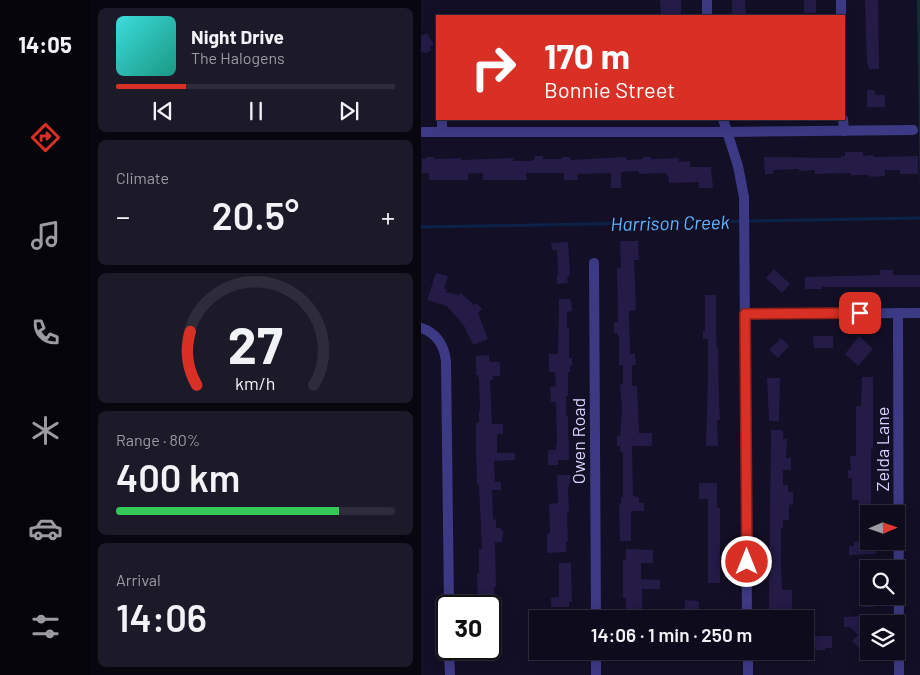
<!DOCTYPE html>
<html lang="en">
<head>
<meta charset="utf-8">
<style>
	body { margin:0; font-family:Barlow,sans-serif; background:#1c1929; color:#f1f3f6; height:100vh; display:flex; flex-direction:column; font-size:19px; white-space:nowrap }
	* { box-sizing:border-box; margin:0 }
	p { font-size:16px; color:#9b9ba3 }
	.icon { flex:none; width:28px; height:28px; fill:none; stroke:currentColor; stroke-width:2; stroke-linecap:round; stroke-linejoin:round }
	.map { position:relative; flex:1; overflow:hidden }
	.details { display:flex; flex-direction:column; gap:8px; padding:8px; background:#08060f; width:331px }
	.details>* { flex:none }
	.guide { position:absolute; left:15px; top:15px; width:409px; height:105px; border-radius:0px; box-shadow:0 2px 12px #0003,0 0 0 1px #2e2b3b; background:#d93025; color:#fff; overflow:hidden }
	.needle { width:32px; rotate:88deg }
	.buttons { position:absolute; left:439px; top:505px; display:grid; gap:10px }
	.buttons a { display:grid; place-items:center; width:45px; height:45px; border-radius:0px; background:#0e0b1c; box-shadow:0 2px 12px #0003,0 0 0 1px #2e2b3b; font-size:25px }
	.speed { position:absolute; left:15px; top:595px; display:flex; gap:10px; font-size:25px; font-weight:700; text-align:center }
	.speed>* { display:grid; place-content:center; width:65px; height:65px; border-radius:50%; background:#0e0b1c; box-shadow:0 2px 12px #0003,0 0 0 1px #2e2b3b; line-height:1 }
	.speed .limit { border:2px solid #111; border-radius:8px; background:#fff; color:#111 }
	.pin { position:absolute; display:grid; place-items:center; width:42px; height:42px; color:#fff; margin:-21px; border-radius:10px; box-shadow:0 2px 8px #0006 }
	.me { position:absolute; width:55px; margin:-28px; rotate:0deg; stroke-linejoin:round; filter:drop-shadow(0 0 4px #0008) }
	.turn { display:flex; align-items:center; gap:18px; height:105px; padding:0 25px; font-size:22px }
	.turn .icon { width:65px; height:65px; stroke-width:2.5 }
	.turn b { display:block; font-size:35px; line-height:42px }
	.big { font-size:38px; font-weight:600; line-height:1.1 }
	.details .widget { flex:1; display:flex; flex-direction:column; justify-content:center; gap:8px; min-width:0; padding:0 18px; border-radius:8px; background:#1c1929 }
	.details .dial { align-items:center; gap:0 }
	.dial svg { height:130px; overflow:visible; fill:none; stroke:#2e2b3b; stroke-width:7; stroke-linecap:round; text-anchor:middle }
	.dial text { fill:#f1f3f6; stroke:none }
	.song { display:flex; align-items:center; gap:15px }
	.cover { width:60px; height:60px; border-radius:8px; background:linear-gradient(135deg,hsl(180 70% 55%),hsl(170 70% 35%)) }
	.played { height:5px; border-radius:2px; background:linear-gradient(90deg,#d93025 25%,#2e2b3b 25%) }
	.keys { display:flex; justify-content:space-around; direction:ltr }
	.heat { display:flex; justify-content:space-between; align-items:center; font-size:28px; direction:ltr }
	.charge { height:8px; border-radius:4px; background:linear-gradient(90deg,#34c759 80%,#2e2b3b 0) }
	.trip { position:absolute; left:108px; top:610px; width:285px; height:50px; border-radius:0px; background:#0e0b1c; box-shadow:0 2px 12px #0003,0 0 0 1px #2e2b3b; font-weight:600; line-height:50px; text-align:center }
	main { display:flex; flex:1; min-height:0 }
	.tab-bar { display:flex; flex-direction:column; width:90px; justify-content:space-around; align-items:center; background:#06040b; color:#9b9ba3 }
	.tab-bar .icon { width:35px; height:35px }
	.tab-bar .active { color:#d93025 }
	.tab-bar b { font-size:22px; color:#f1f3f6 }
	.map>svg:first-child { display:block }
	.green { fill:#12302f }
	.lines { fill:none; stroke-linecap:round; stroke-linejoin:round }
	.stream { stroke:#0c2248; stroke-width:3 }
	.building { fill:#241b47 }
	.minor { stroke:#3d3a85; stroke-width:10 }
	.route-casing { stroke:#8d1f18; stroke-width:12 }
	.route { stroke:#d93025; stroke-width:9 }
	.labels { text-anchor:middle; stroke-width:5; stroke-linejoin:round; paint-order:stroke }
	.street-label { font-size:18px; fill:#d9d4ff; stroke:#130f26 }
	.water-label { font-size:19px; font-style:italic; fill:#62b6ff; stroke:#130f26 }
</style>
</head>
<body>
<main>
<nav class="tab-bar">
<b>14:05</b>
<svg class="icon active" aria-label="directions" viewBox="0 0 24 24"><path d="M12 3l9 9-9 9-9-9zM9 14v-3h6M13 9l2 2-2 2"/></svg>
<svg class="icon" aria-label="music" viewBox="0 0 24 24"><path d="M9 18V5l10-2v13"/><circle cx="6" cy="18" r="3"/><circle cx="16" cy="16" r="3"/></svg>
<svg class="icon" aria-label="phone" viewBox="0 0 24 24"><path d="M5 4h4l2 5-3 2q2 4 5 5l2-3 5 2v4C11 20 4 13 5 4z"/></svg>
<svg class="icon" aria-label="climate" viewBox="0 0 24 24"><path d="M12 3v18M4 7l16 10M4 17L20 7"/></svg>
<svg class="icon" aria-label="car" viewBox="0 0 24 24"><path d="M5 17H2v-5l4-1 3-4h7l3 4 3 1v5h-3M9 17h6M6 11h13"/><circle cx="7" cy="17" r="2"/><circle cx="17" cy="17" r="2"/></svg>
<svg class="icon" aria-label="filters" viewBox="0 0 24 24"><path d="M4 7h16M4 17h16"/><circle cx="9" cy="7" r="2"/><circle cx="15" cy="17" r="2"/></svg>
</nav>
<section class="details">
<div class="widget">
<div class="song"><i class="cover"></i><div><b>Night Drive</b><p>The Halogens</p></div></div>
<div class="played"></div>
<div class="keys"><svg class="icon" aria-label="previous" viewBox="0 0 24 24"><path d="M18 5L8 12l10 7zM5 5v14"/></svg><svg class="icon" aria-label="pause" viewBox="0 0 24 24"><path d="M8 5v14M16 5v14"/></svg><svg class="icon" aria-label="next" viewBox="0 0 24 24"><path d="M6 5l10 7-10 7zM19 5v14"/></svg></div>
</div>
<div class="widget"><p>Climate</p>
<div class="heat"><a>−</a><b class="big">20.5°</b><a>+</a></div>
</div>
<div class="widget dial"><svg viewBox="0 0 100 80">
<path d="M14 69A42 42 0 1 1 86 69"/>
<path d="M14 69A42 42 0 0 1 10 36" stroke="#d93025"/>
<text x="50" y="56" font-size="32" font-weight="700">27</text>
<text x="50" y="72" font-size="11">km/h</text>
</svg></div>
<div class="widget"><p>Range · 80%</p><b class="big">400 km</b><div class="charge"></div></div>
<div class="widget"><p>Arrival</p><b class="big">14:06</b></div>
</section>
<div class="map">
<svg width="499" height="675" viewBox="0 0 499 675">
	<rect width="100%" height="100%" fill="#130f26"/>
	<path class="green" d="M496,0H499V196Z"/>
	<g class="lines">
		<path class="stream" d="M0,227L499,218"/>
	</g>
	<g class="building">
		<path d="M239,0H260V16H240Z"/>
		<path d="M311,0H324L325,16H311Z"/>
		<rect x="383" y="0" width="12" height="13"/>
		<path d="M444,0H457L458,69H448L447,64H446Z"/>
		<path d="M6,33L13,44L9,47L11,50L4,54L3,51L0,53V36Z"/>
		<path d="M446,90H453L455,95H464V107H446Z"/>
		<path d="M424,152H442V156L452,155V157L497,156V174H479V170H464V176L449,177L448,175H430V173L394,174V170L378,171V169L352,170V174H344L343,157L420,158V156H424Z"/>
		<path d="M114,156H122V159H141V157H149V160L205,157V160L222,159V157H230V159L258,158V162L269,161V167H290L292,188H278V182L248,183L247,175H245V173L218,174V171L200,172V188H190V173L156,174L157,180H143V173H105L106,180H62V173L47,174V180H8V173H1V159H5V157H13V159L40,158V160L92,158V161H110L114,159Z"/>
		<path d="M199,241H217L218,260H213L215,310L208,311L209,354H214L215,365H211V386H216L218,433H231V446H211L212,496L218,497V503H223V511H210V541H199L198,504L200,503V497H202V452H199V446H196V436H199L201,409L199,384H202V365H198V336H197L196,333H193V322H197L196,268H200Z"/>
		<path d="M147,242L149,275L146,278L147,283L136,284V274H137L136,250H131L130,243Z"/>
		<path d="M353,269L369,284L361,293L345,278Z"/>
		<path d="M459,270H472V275H499V287H401V289H384V277L459,275Z"/>
		<path d="M15,273L27,276L23,289H26L25,292L37,295L40,293L53,305L55,303L61,309L57,313L67,339L52,345L43,326L26,306L6,300Z"/>
		<path d="M284,295H295V330L296,348H297L298,402L299,420H296L297,446H285L287,376V339H282V330L284,331Z"/>
		<path d="M138,299H149L150,302L151,311L146,312V328L148,327V358H151V366H149V372H147V396H145V416H147L148,460H137V465H127V450H135V445H136L135,402H130L129,387L135,386L134,372H128V354H137Z"/>
		<path d="M392,336H412V348H393Z"/>
		<path d="M438,336L452,349L437,366L424,354Z"/>
		<path d="M360,338L368,346L357,358L348,350Z"/>
		<path d="M68,355V362H79V376H72V380H69L71,424H82V434H76V453H94V460L73,461L74,482H80V490H71L72,520L75,519V528H80V530H82L81,542H74L75,587H73V606H57L56,574H58V549H61L58,484H56L55,454V423H58V411H59L58,380L57,375H55V356Z"/>
		<path d="M441,377H452V449H450V514H448V527H438V500H431V478H427V470H430L429,456H435V406H440Z"/>
		<path d="M346,378H359L358,421H348Z"/>
		<path d="M350,430H362V439H366L365,458H370V470H362V485H367V492H372V504L368,505V520H362V528H360V562L361,590H371V612H348Z"/>
		<path d="M136,475H149L150,483H148L147,490L148,510L147,513H146L147,542H145V552L126,553V533H129L128,504L137,503Z"/>
		<path d="M278,483H296V508H299V583H287V499H278Z"/>
		<path d="M443,541H454L455,554L428,555V546H433V542Z"/>
		<path d="M205,549L232,550V563H220V579L239,580V589H221V619H205V598H202V559L205,560Z"/>
		<path d="M138,563H150L151,602H148V607H130V598L138,597Z"/>
		<path d="M442,596H452L453,607H442Z"/>
		<path d="M264,600L278,601L277,616L263,615Z"/>
		<path d="M446,616L448,641L439,649L431,641L437,635L429,627H423V617Z"/>
		<path d="M69,629L78,631L79,648H76V657H62L61,649H69Z"/>
		<path d="M390,636H411V648H404V650H394L395,648H390Z"/>
		<path d="M116,651H151V659L117,660Z"/>
	</g>
	<g class="lines">
		<g class="minor">
			<path d="M286,0V16"/>
			<path d="M420,0V16"/>
			<path d="M21,119V132"/>
			<path d="M302,119L317,166L323,197L326,619"/>
			<path d="M422,119L423,131"/>
			<path d="M0,132H306L492,130"/>
			<path d="M173,263L175,619"/>
			<path d="M477,313L478,675"/>
			<path d="M324,314L499,313"/>
			<path d="M0,328C16,333 23,345 25,361L28,606"/>
			<path d="M28,649L29,675"/>
			<path d="M175,651V675"/>
			<path d="M327,651V675"/>
		</g>
	</g>
	<g class="lines">
		<g class="route-casing">
			<path id="route" d="M326,562L324,314L439,313"/>
		</g>
		<use href="#route" class="route"/>
	</g>
	<g class="labels">
		<g class="street-label">
			<text transform="translate(158 441) rotate(-90)" y="6">Owen Road</text>
			<text transform="translate(462 449) rotate(-90)" y="6">Zelda Lane</text>
		</g>
		<g class="water-label">
			<text transform="translate(249 223) rotate(-1)" y="7">Harrison Creek</text>
		</g>
	</g>
</svg>
<div class="buttons">
<a><svg class="needle" viewBox="-14 -14 28 28"><path d="M0-13l5 13h-10z" fill="#e53935"/><path d="M0 13l5-13h-10z" fill="#9b9ba3"/></svg></a>
<a><svg class="icon" aria-label="search" viewBox="0 0 24 24"><circle cx="10" cy="10" r="6"/><path d="M15 15l6 6"/></svg></a>
<a><svg class="icon" aria-label="layers" viewBox="0 0 24 24"><path d="M12 4l9 5-9 5-9-5zM3 14l9 5 9-5"/></svg></a>
</div>
<div class="speed"><div class="limit">30</div></div>
<div class="pin" style="left:439px;top:313px;background:#d93025"><svg class="icon" aria-label="arrive" viewBox="0 0 24 24"><path d="M6 21V4h12l-3 4 3 4H6"/></svg></div>
<svg class="me" style="left:326px;top:562px" viewBox="-20 -20 40 40"><circle r="17" fill="#d93025" stroke="#fff" stroke-width="3"/><path d="M0-11L8 9 0 5-8 9z" fill="#fff"/></svg>
<div class="trip">14:06 · 1 min · 250 m</div>
<div class="guide">
<div class="turn"><svg class="icon" aria-label="right" viewBox="0 0 24 24"><path d="M7 20v-9h11M14 6l5 5-5 5"/></svg><div><b>170 m</b>Bonnie Street</div></div>
</div>
</div>
</main>
</body>
</html>
